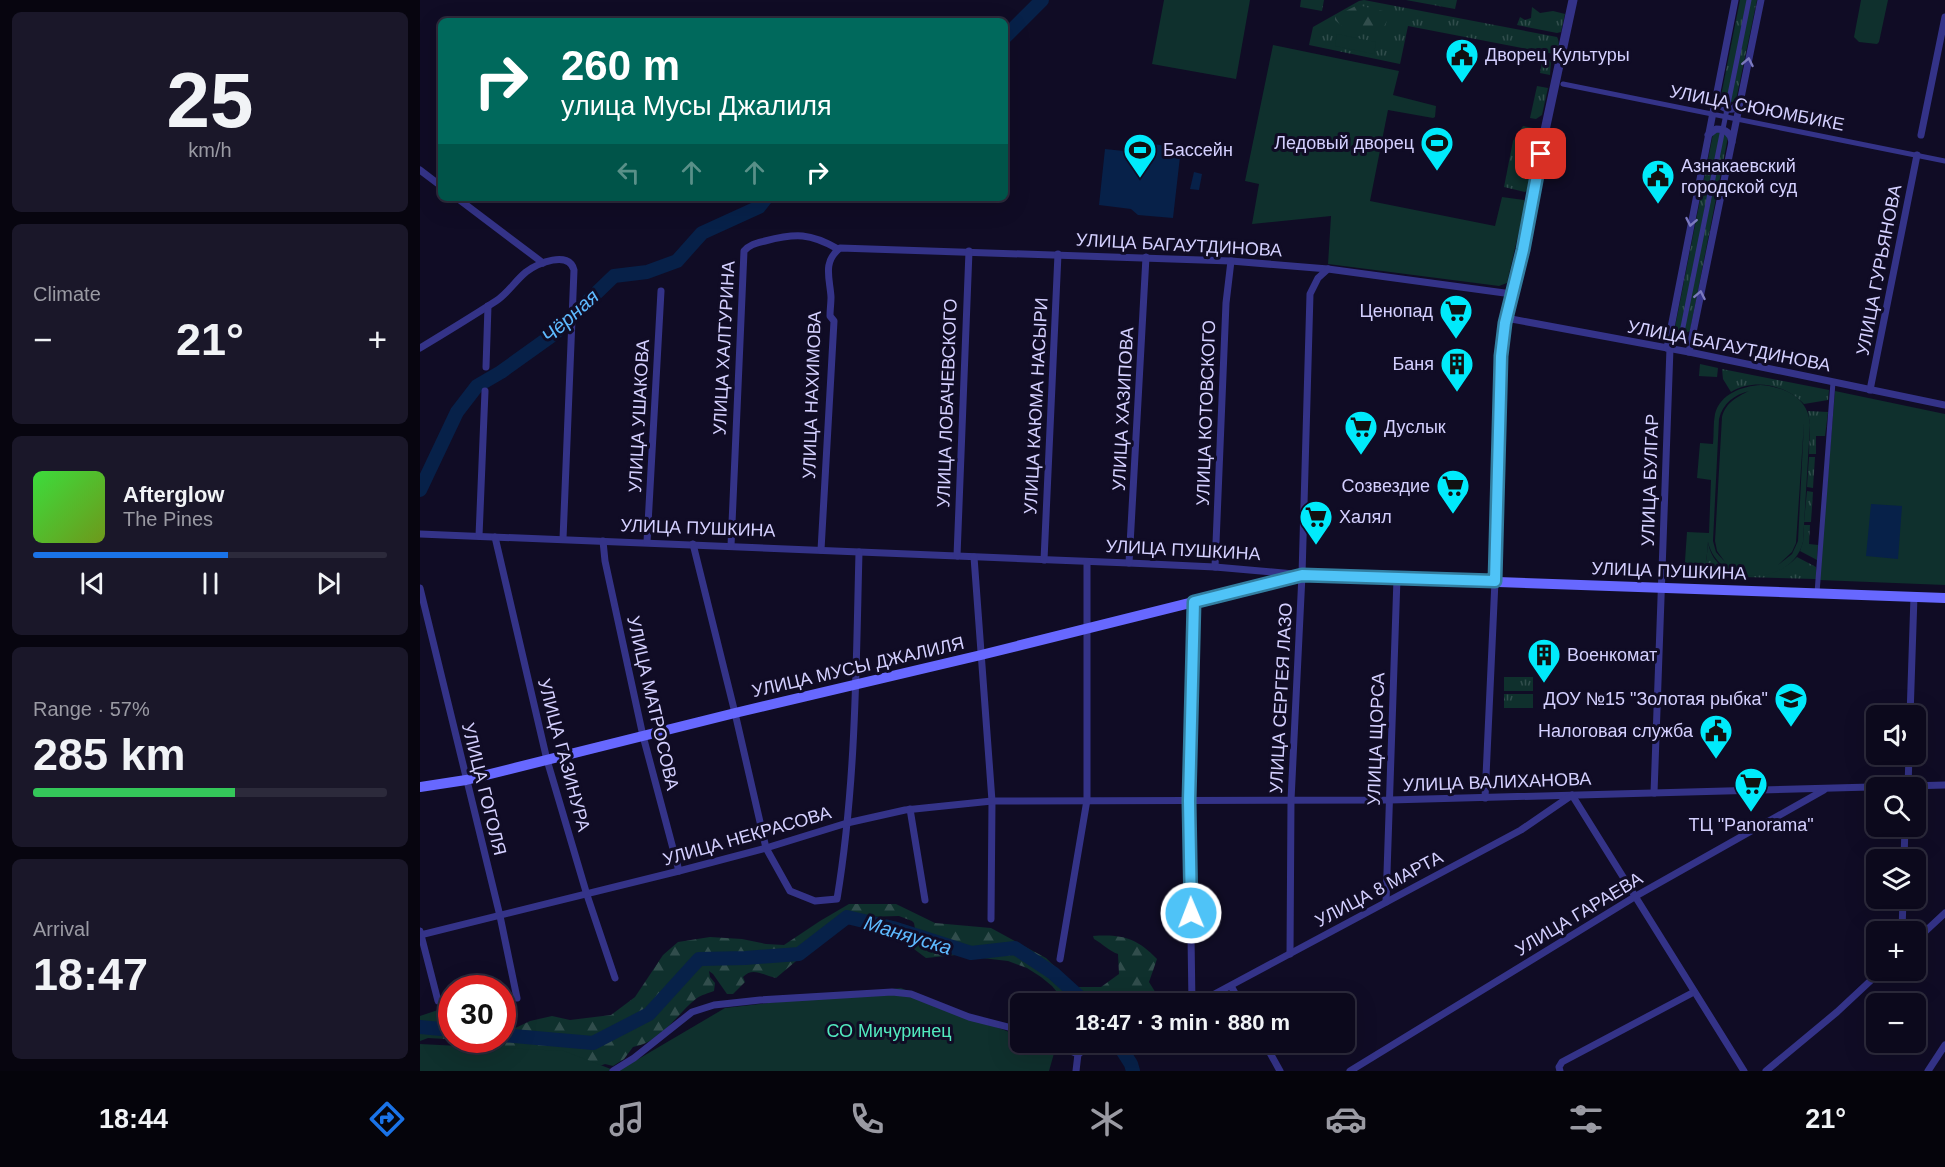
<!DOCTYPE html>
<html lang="en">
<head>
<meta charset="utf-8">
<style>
	body { margin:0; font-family:Helvetica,sans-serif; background:#1a1729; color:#f1f3f6; height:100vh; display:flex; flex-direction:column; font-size:22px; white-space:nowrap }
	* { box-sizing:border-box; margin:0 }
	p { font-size:20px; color:#9a9aa3 }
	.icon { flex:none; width:33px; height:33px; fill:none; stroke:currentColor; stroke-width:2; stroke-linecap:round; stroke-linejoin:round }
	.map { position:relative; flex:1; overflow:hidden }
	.details { display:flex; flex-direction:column; gap:12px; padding:12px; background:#07050f; width:420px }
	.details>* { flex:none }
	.hud { position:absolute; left:18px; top:18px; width:570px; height:183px; border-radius:9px; box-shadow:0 6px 24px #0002,0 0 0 2px #2c2a3b; background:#00695c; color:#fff; overflow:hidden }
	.fabs { position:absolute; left:1446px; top:705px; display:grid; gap:12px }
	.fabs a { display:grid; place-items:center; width:60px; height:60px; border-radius:9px; background:#0c091c; box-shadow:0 6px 24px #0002,0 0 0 2px #2c2a3b; font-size:30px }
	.speed { position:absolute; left:18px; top:975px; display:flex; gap:12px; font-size:30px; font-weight:700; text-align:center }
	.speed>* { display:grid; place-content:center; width:78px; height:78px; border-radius:50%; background:#0c091c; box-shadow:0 6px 24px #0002,0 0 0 2px #2c2a3b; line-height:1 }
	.speed .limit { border:9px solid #d22; background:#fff; color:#111 }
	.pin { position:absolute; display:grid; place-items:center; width:51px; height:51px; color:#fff; margin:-26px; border-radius:12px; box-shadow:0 3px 9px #0006 }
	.me { position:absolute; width:66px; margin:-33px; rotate:359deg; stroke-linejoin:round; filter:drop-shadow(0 0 4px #0008) }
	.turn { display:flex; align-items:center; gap:21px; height:126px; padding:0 24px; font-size:27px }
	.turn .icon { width:78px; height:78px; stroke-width:2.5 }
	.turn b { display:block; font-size:42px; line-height:51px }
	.lanes { display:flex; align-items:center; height:57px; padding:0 24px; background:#0003; justify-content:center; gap:30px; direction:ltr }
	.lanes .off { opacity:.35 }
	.big { font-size:45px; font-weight:700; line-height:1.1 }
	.details .widget { flex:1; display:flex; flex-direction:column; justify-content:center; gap:9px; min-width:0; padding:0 21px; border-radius:9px; background:#1a1729 }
	.details .dial { align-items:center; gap:0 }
	.dial b { font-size:78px; line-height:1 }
	.song { display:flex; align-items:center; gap:18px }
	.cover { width:72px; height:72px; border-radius:9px; background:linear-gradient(135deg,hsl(120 70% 55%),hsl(80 70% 35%)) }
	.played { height:6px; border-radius:3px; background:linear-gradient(90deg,#1a73e8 55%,#2c2a3b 55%) }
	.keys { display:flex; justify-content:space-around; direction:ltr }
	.heat { display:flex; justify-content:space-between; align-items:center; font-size:33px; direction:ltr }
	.charge { height:9px; border-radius:4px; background:linear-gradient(90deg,#34c759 57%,#2c2a3b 0) }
	.trip { position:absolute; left:590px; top:993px; width:345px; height:60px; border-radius:9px; background:#0c091c; box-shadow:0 6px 24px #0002,0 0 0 2px #2c2a3b; font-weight:700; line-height:60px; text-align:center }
	.tab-bar { display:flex; height:96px; justify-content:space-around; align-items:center; background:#05040b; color:#9a9aa3 }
	.tab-bar .icon { width:42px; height:42px }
	.tab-bar .active { color:#1a73e8 }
	.tab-bar b { font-size:27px; color:#f1f3f6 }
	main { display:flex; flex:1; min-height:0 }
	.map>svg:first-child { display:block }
	.grass { fill:url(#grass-tufts) }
	.forest { fill:url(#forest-firs) }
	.green { fill:#0f302d; fill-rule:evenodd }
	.water { fill:#072149 }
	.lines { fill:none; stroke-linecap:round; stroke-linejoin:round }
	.river { stroke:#072149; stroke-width:14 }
	.pedestrian { stroke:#343388; stroke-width:5 }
	.minor { stroke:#343388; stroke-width:7 }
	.tertiary { stroke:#343388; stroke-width:9 }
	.secondary { stroke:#6768ff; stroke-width:10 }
	.oneway { stroke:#7c7abe }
	.route-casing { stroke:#337fa1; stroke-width:15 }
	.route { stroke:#4fc3f7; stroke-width:10 }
	.labels { text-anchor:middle; stroke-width:6; stroke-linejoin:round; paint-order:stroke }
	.poi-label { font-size:18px; fill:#d4d0ff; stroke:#100c25; text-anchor:start }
	.street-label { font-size:18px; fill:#d4d0ff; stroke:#100c25 }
	.park-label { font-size:18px; fill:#52eabf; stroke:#100c25 }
	.water-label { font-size:20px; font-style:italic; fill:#5ebaff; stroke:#100c25 }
</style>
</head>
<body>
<main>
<section class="details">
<div class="widget dial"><b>25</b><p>km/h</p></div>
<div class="widget"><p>Climate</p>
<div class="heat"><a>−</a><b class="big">21°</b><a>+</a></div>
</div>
<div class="widget">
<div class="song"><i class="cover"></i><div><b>Afterglow</b><p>The Pines</p></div></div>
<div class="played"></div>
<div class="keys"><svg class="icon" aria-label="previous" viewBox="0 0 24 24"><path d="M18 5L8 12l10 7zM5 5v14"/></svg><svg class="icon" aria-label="pause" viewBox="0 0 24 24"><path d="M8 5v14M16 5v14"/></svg><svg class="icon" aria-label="next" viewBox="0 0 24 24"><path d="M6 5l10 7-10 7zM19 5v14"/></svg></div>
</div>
<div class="widget"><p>Range · 57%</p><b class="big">285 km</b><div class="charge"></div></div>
<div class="widget"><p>Arrival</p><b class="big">18:47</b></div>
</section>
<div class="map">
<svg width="1525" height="1071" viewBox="0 0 1525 1071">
	<defs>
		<pattern id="grass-tufts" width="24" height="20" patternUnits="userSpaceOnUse" patternTransform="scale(1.5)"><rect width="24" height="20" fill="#0f302d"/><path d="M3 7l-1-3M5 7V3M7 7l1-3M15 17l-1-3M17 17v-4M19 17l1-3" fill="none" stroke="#314d4c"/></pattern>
		<pattern id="forest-firs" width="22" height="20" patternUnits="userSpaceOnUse" patternTransform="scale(1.5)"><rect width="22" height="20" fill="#0f302d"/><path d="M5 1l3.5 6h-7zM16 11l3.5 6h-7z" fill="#314d4c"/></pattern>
	</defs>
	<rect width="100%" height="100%" fill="#100c25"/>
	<g class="grass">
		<path d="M881,0H904L902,11L880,7Z"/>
		<path d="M944,0L1137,37C1140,42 1139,52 1134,54L988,26L980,64L889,45L893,27L939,1Z"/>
		<path d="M986,0H1037L1035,9Z"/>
		<path d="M1320,0H1337L1316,100L1312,102L1303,100L1301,96Z"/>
		<path d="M1112,7L1120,13L1133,11L1145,14L1141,32L1137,33L1097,25L1100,17L1105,20L1111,18Z"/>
		<path d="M1123,57L1128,58L1131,62L1130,75L1120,73Z"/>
		<path d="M1117,86L1128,88L1122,115L1116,119L1110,118Z"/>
		<path d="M1103,126L1118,129L1120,131L1107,190L1105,192L1084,187L1093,141Z"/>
		<path d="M1295,132L1304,133L1308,137L1270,331L1265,333L1256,331L1255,327L1293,134Z"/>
		<path d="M1280,364L1298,368L1297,377L1279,376Z"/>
		<path d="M1302,369L1409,390L1408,400L1384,404C1366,385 1335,378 1311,392L1303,379Z"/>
		<path d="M1388,411L1408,412L1405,436H1396V454H1389L1390,425Z"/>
		<path d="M1389,457H1395L1393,488L1387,487Z"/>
		<path d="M1387,491L1393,492L1391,522H1384Z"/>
		<path d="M1384,525H1390L1389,544L1398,545L1397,560L1380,551L1383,542Z"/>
		<path d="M1288,542C1294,583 1352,584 1377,557L1396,567V579L1285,576Z"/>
		<rect x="1084" y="677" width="29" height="14"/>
		<rect x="1084" y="694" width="29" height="14"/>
	</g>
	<g class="forest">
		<path d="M938,5L963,11L967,21L960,33L946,26H935L924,28L915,20V16Z"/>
		<path d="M429,904H476L515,923L571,928L626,958L656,987H681L699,974L698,954C689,951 683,944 674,939L673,936C702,934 717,938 737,959L729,982L742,1003H646L632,986L621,977L607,968L588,961L536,955L506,958L494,949L497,940L494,923L492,921L479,916L442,917L414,929L356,978C344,976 333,966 323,977L325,982L313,994H307L293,974L289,971L290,977L295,983L294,991C289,993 281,995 277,998C254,1016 244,1041 213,1047L204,1059L193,1066L185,1064L177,1067L46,1054L26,1039L8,1038L0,1041V1016L21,1009L31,1015L32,1040H82L83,1034L110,1021L132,1016L150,1020L191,1015L215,997L243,955L258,942L290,937L322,939L346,944L364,945L400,921Z"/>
	</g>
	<g class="green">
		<path d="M744,0H830L816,79L732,64Z"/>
		<path d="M1441,0H1468L1459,42L1457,44L1439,42L1434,37Z"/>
		<path d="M917,34L956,42L954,54L915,46Z"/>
		<path d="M853,45L979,71L973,95L1016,106L1015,117L1013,118L968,110L950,201L1075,226L1082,197L1104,200L1105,205L1087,283L1079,286L908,264L911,216L832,224L839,184L825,181Z"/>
		<path d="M1341,385C1365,387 1389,398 1390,425L1383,542C1373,585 1299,589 1288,542L1285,576L1264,575L1267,532L1289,533L1291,480L1277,478L1280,443L1293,444C1294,434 1293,424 1295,414C1300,394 1322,386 1341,385ZM1329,391C1317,397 1306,402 1302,417L1295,541L1297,551L1305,562L1296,552L1293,541L1299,419C1303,403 1314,395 1329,391ZM1384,423L1378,541L1372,554L1358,565L1372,552L1376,543Z"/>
		<path d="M1415,391L1525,414V585L1399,580Z"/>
		<path d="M481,988L539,1013L600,1036V1042L616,1043L635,1050L629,1071H198L305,1008Z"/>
		<path d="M0,1044L144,1051L196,1071H0Z"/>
	</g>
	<g class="water">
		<path d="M719,142L761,148L753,218L718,215L711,209L679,205L685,149L713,152L717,149Z"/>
		<path d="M774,172L782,174L779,190L770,189Z"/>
		<path d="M1451,504L1482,506L1478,559L1446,556Z"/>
	</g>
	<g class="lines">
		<g class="river">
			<path d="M585,37L622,0"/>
			<path d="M0,490L37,412L57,386L81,372L134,334L194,276L227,272L257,261L282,233L339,207L346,198"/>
			<path d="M0,1027L32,1030"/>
			<path d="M82,1035L173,1043L229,1014L279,959L325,958L379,954L427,917L473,928L551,953L595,948L633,973L667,1004"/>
			<path d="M697,1042L711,1064L713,1071"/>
		</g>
		<g class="pedestrian">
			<path d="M1143,84L1525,161"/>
			<path d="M1262,332L1329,0"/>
			<path d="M1397,593L1413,382"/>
		</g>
		<g class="minor">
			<path d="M1297,95C1298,105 1303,110 1313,109L1319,102"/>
			<path d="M1288,135L1296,129C1305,129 1311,133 1312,142"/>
			<path d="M1501,135L1525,17"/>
			<path d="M0,170L21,186"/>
			<path d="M37,198L123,263"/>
			<path d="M1086,318L1269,352L1525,405"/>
			<path d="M0,348C25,333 51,317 76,301C88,293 95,281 106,272C118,263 149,250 154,270L143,539"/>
			<path d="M1247,348L1315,0"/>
			<path d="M1269,352L1341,0"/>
			<path d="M66,367L68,306"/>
			<path d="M1450,390L1497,155"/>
			<path d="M0,534L709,563L795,567L874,574"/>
			<path d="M59,536L65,391"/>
			<path d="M75,537L127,760L167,895L195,978"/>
			<path d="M183,541L185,561L223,736L259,871"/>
			<path d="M227,542L241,291"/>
			<path d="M273,544L315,713L346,848L370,891L395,901L417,899C436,785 436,668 439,552"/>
			<path d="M311,546L324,251C330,244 337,243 345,241C376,233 390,233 418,249"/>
			<path d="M401,550L414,321L410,316C410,310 411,303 411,297C410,279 402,262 420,248L811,261L908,269L1092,294"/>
			<path d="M537,556L549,251"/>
			<path d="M554,557L572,801L571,919"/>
			<path d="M624,560L638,254"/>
			<path d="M709,563L726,257"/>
			<path d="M795,567L806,303L811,261"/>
			<path d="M0,588L80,916L97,998"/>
			<path d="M1490,716L1494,596"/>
			<path d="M1488,788L1489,754"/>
			<path d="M1234,793L1250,348"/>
			<path d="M1065,798L1075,581"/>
			<path d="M490,809L505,900"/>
			<path d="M1484,860L1485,826"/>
			<path d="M966,902L977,578"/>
			<path d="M0,931L18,1001"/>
			<path d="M1482,932L1483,898"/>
			<path d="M0,935L259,871L346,848L427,823L485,810L572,801L970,800L1525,785"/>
			<path d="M1496,940L1525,913"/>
			<path d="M870,954L871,800L882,575L890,294L898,278L908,269"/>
			<path d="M640,959L667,800V562"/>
			<path d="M811,986L821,1004"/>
			<path d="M772,1004L769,801L774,602"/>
			<path d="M776,1004L1101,830L1152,795L1324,1071"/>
			<path d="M629,1042L658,1054"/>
			<path d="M844,1042L860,1071"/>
			<path d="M658,1054L676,1042"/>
			<path d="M193,1071L214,1058L272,1012L294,1005L340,1000L472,992L491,994L549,1017L600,1030"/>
			<path d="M656,1071L658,1054"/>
			<path d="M930,1071L1216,896L1404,790"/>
			<path d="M1140,1071L1139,1067L1142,1062L1274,992"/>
			<path d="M1346,1071L1417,1012L1462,970"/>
			<path d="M1508,1071L1525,1045"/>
		</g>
		<path class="tertiary" d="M1075,581L1081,356L1086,318L1103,250L1124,135L1153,0"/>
		<path class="secondary" d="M0,787L46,780L315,713L561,655L882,575L1525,598"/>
	</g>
	<defs><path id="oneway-chevron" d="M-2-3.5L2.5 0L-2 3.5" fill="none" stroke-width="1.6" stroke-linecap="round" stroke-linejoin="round" transform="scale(1.5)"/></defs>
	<g class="oneway">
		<use href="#oneway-chevron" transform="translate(1328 62) rotate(-79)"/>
		<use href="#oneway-chevron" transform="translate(1271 222) rotate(101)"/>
		<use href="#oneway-chevron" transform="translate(1280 295) rotate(-79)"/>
	</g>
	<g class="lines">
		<g class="route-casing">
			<path id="route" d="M771,913L769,801L774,602L882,575L1075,581L1081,356L1085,323L1103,250L1121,154"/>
		</g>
		<use href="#route" class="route"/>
	</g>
	<defs>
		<g id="civic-pin" transform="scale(1.725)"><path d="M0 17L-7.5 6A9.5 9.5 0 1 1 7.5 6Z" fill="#00eafb" stroke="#100c25"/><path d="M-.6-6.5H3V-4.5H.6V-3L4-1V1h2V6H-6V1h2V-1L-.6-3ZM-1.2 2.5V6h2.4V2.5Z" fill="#111"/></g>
		<g id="stadium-pin" transform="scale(1.725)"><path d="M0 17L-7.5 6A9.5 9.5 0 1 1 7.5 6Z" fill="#00eafb" stroke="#100c25"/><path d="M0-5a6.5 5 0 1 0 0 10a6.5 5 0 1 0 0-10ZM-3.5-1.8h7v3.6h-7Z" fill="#111"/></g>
		<g id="supermarket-pin" transform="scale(1.725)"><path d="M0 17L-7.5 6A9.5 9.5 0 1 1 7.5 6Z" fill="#00eafb" stroke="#100c25"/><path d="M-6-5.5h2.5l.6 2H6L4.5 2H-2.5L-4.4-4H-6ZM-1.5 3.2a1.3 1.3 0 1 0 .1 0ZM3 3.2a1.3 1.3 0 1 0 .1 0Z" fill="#111"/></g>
		<g id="building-pin" transform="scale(1.725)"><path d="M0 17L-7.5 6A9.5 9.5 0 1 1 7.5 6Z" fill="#00eafb" stroke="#100c25"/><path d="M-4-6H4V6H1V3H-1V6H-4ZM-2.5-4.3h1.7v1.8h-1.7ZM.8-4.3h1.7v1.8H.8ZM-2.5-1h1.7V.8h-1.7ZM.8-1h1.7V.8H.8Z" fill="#111"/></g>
		<g id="school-pin" transform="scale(1.725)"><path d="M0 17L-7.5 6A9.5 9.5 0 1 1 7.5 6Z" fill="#00eafb" stroke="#100c25"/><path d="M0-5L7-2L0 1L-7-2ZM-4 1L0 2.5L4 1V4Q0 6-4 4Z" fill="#111"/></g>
	</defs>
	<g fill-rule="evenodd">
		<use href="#civic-pin" x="1042" y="55"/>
		<use href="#stadium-pin" x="1017" y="143"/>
		<use href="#stadium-pin" x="720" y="150"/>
		<use href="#civic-pin" x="1238" y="176"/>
		<use href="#supermarket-pin" x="1036" y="311"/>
		<use href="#building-pin" x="1037" y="364"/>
		<use href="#supermarket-pin" x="941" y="427"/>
		<use href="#supermarket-pin" x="1033" y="486"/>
		<use href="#supermarket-pin" x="896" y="517"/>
		<use href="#building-pin" x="1124" y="655"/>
		<use href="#school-pin" x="1371" y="699"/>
		<use href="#civic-pin" x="1296" y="731"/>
		<use href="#supermarket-pin" x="1331" y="784"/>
	</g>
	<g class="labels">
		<g class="poi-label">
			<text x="1065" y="61">Дворец Культуры</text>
			<text x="994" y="149" text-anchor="end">Ледовый дворец</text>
			<text x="743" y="156">Бассейн</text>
			<text x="1261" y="172">Азнакаевский<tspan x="1261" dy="21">городской суд</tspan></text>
			<text x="1013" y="317" text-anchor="end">Ценопад</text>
			<text x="1014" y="370" text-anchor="end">Баня</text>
			<text x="964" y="433">Дуслык</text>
			<text x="1010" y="492" text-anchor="end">Созвездие</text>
			<text x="919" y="523">Халял</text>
			<text x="1147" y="661">Военкомат</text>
			<text x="1348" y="705" text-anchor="end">ДОУ №15 "Золотая рыбка"</text>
			<text x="1273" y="737" text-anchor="end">Налоговая служба</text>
			<text x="1331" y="831" text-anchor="middle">ТЦ "Panorama"</text>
		</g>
		<g class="street-label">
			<text transform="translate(1337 108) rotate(11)" y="6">УЛИЦА СЮЮМБИКЕ</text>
			<text transform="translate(759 245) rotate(3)" y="6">УЛИЦА БАГАУТДИНОВА</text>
			<text transform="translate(1459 270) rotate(-79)" y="6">УЛИЦА ГУРЬЯНОВА</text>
			<text transform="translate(1309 346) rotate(11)" y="6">УЛИЦА БАГАУТДИНОВА</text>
			<text transform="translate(304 348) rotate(-87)" y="6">УЛИЦА ХАЛТУРИНА</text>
			<text transform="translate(392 395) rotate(-88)" y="6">УЛИЦА НАХИМОВА</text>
			<text transform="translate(527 403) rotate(-88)" y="6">УЛИЦА ЛОБАЧЕВСКОГО</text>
			<text transform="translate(616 406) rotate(-87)" y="6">УЛИЦА КАЮМА НАСЫРИ</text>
			<text transform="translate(703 409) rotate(-87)" y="6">УЛИЦА ХАЗИПОВА</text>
			<text transform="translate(786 413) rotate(-88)" y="6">УЛИЦА КОТОВСКОГО</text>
			<text transform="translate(219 416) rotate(-87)" y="6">УЛИЦА УШАКОВА</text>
			<text transform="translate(1230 480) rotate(-88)" y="6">УЛИЦА БУЛГАР</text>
			<text transform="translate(278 528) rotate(2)" y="6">УЛИЦА ПУШКИНА</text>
			<text transform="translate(763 550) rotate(3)" y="6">УЛИЦА ПУШКИНА</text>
			<text transform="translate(1249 571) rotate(2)" y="6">УЛИЦА ПУШКИНА</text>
			<text transform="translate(438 667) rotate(-13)" y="6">УЛИЦА МУСЫ ДЖАЛИЛЯ</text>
			<text transform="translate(861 698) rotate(-87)" y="6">УЛИЦА СЕРГЕЯ ЛАЗО</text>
			<text transform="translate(233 703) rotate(77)" y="6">УЛИЦА МАТРОСОВА</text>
			<text transform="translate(956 739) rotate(-88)" y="6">УЛИЦА ЩОРСА</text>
			<text transform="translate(144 755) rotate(75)" y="6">УЛИЦА ГАЗИНУРА</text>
			<text transform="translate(1077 782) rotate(-2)" y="6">УЛИЦА ВАЛИХАНОВА</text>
			<text transform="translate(64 789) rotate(76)" y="6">УЛИЦА ГОГОЛЯ</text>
			<text transform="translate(327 836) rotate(-16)" y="6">УЛИЦА НЕКРАСОВА</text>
			<text transform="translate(959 889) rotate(-28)" y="6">УЛИЦА 8 МАРТА</text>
			<text transform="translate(1159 914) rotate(-31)" y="6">УЛИЦА ГАРАЕВА</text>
		</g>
		<g class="park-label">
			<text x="469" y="1037">СО Мичуринец</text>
		</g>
		<g class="water-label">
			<text transform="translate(150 316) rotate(-42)" y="7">Чёрная</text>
			<text transform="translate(488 935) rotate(17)" y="7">Маняуска</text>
		</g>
	</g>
</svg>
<div class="fabs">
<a><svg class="icon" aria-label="sound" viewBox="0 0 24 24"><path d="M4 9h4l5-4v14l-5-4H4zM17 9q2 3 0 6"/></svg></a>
<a><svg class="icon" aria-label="search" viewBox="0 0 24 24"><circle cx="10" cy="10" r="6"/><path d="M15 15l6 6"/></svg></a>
<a><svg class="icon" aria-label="layers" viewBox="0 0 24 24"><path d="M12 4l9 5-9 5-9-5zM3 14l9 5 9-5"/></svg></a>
<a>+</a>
<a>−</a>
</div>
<div class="speed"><div class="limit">30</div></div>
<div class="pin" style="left:1121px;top:154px;background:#d93025"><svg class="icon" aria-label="arrive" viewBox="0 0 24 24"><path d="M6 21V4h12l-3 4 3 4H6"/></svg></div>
<svg class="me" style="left:771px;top:913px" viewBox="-20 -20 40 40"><circle r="17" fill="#4fc3f7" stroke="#fff" stroke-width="3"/><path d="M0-11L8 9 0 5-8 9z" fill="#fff"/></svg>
<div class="trip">18:47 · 3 min · 880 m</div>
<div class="hud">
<div class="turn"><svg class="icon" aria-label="right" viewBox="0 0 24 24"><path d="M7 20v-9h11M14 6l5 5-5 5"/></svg><div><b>260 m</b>улица Мусы Джалиля</div></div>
<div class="lanes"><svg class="icon off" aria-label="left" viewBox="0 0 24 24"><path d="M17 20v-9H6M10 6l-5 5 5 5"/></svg><svg class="icon off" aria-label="ahead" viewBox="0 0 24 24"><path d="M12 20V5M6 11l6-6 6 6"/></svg><svg class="icon off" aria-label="ahead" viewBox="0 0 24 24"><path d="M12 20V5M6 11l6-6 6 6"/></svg><svg class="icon" aria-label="right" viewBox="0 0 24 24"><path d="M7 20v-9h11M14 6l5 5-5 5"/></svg></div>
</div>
</div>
</main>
<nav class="tab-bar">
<b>18:44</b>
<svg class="icon active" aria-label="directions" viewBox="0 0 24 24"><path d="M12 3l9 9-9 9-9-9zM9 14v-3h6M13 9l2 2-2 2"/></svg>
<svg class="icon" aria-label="music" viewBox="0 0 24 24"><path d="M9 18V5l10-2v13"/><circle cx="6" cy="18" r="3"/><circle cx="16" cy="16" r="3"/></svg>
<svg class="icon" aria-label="phone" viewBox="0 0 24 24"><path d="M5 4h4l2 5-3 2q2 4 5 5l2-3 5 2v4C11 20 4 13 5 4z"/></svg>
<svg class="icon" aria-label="climate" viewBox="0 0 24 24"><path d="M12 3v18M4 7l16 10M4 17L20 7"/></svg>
<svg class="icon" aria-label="car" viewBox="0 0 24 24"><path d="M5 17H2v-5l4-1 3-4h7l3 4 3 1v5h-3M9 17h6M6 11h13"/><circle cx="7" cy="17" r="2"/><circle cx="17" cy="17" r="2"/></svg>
<svg class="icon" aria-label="filters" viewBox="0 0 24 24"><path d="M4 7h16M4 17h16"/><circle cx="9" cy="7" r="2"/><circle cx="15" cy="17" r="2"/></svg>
<b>21°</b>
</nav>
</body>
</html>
